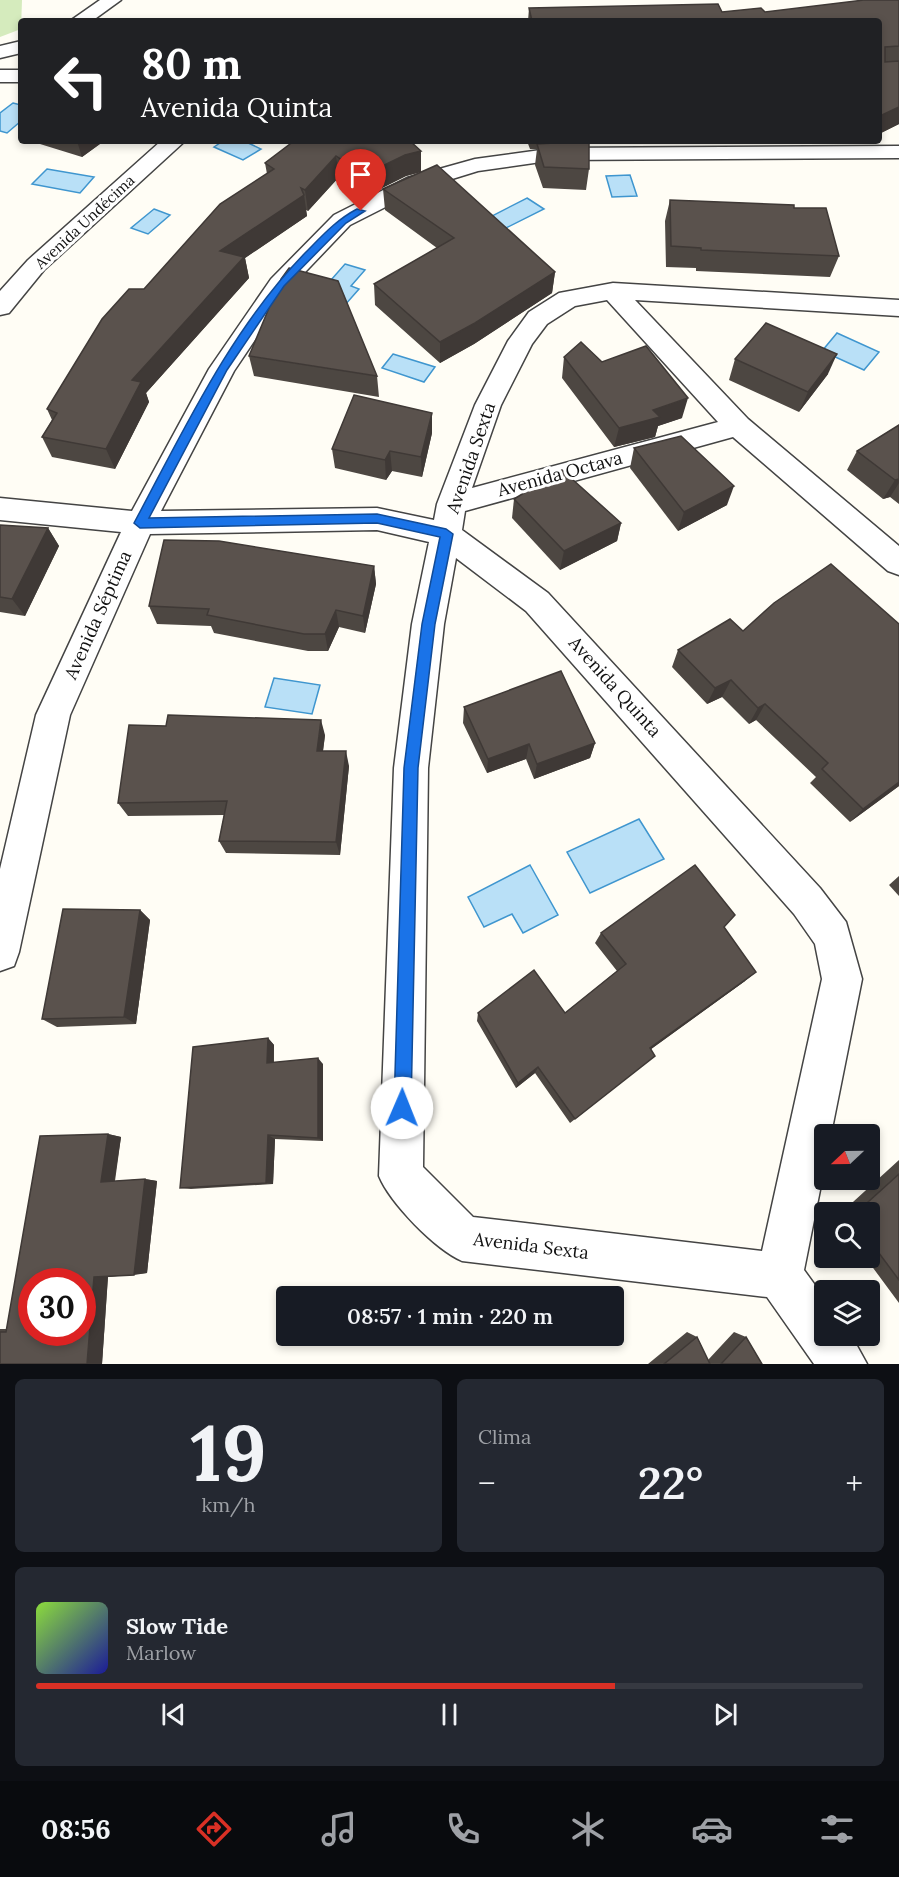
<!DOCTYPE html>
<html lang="es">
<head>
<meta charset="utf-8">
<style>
	body { margin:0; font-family:Lora,serif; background:#242831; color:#f1f3f6; height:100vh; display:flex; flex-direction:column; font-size:22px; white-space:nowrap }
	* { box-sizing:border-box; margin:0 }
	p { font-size:20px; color:#9ea1a6 }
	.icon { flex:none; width:33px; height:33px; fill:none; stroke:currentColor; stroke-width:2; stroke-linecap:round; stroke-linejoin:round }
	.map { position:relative; height:1364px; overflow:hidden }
	.details { display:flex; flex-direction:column; gap:15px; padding:15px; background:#0d0f14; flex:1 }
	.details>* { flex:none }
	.guide { position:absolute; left:18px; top:18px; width:864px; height:126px; border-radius:6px; box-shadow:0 3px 9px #0003; background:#202124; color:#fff; overflow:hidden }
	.needle { width:39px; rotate:248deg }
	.buttons { position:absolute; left:814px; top:1124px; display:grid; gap:12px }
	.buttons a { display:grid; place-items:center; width:66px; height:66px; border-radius:6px; background:#171b24; box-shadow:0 3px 9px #0003; font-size:30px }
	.speed { position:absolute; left:18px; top:1268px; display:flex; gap:12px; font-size:30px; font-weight:700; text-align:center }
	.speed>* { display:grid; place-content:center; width:78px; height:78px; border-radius:50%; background:#171b24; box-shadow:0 3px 9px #0003; line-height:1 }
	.speed .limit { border:9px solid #d22; background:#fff; color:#111 }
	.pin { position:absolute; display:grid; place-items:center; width:51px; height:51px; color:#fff; margin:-62px -26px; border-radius:50% 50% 50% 0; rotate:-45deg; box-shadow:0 0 6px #0007 }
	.pin .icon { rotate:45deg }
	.me { position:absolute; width:66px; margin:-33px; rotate:1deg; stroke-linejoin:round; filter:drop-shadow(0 0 4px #0008) }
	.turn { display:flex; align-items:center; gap:21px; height:126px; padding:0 24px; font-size:27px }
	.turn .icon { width:78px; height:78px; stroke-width:2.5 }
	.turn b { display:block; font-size:42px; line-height:51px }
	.big { font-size:45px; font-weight:600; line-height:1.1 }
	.details .card { flex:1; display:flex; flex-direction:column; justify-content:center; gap:9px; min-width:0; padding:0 21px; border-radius:9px; background:#242831 }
	.details .dial { align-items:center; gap:0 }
	.dial b { font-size:78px; line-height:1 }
	.song { display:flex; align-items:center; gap:18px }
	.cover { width:72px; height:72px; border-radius:9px; background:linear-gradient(135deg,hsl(90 70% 55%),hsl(240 70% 35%)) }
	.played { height:6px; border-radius:3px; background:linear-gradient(90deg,#d93025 70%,#363941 70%) }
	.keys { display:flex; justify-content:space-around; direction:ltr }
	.heat { display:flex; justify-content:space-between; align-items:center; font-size:33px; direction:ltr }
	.details .tiles { flex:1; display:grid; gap:15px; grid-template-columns:1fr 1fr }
	.card:last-child { grid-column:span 2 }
	.trip { position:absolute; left:276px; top:1286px; width:348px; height:60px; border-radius:6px; background:#171b24; box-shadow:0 3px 9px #0003; font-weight:600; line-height:60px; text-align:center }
	.dock { display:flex; height:96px; justify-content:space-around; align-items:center; background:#090b0e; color:#9ea1a6 }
	.dock .icon { width:42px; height:42px }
	.dock .current { color:#d93025 }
	.dock b { font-size:27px; color:#f1f3f6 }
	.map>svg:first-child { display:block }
	.green { fill:#d5ebbd }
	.water { fill:#b9e0f7; stroke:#3f96cf; stroke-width:1.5 }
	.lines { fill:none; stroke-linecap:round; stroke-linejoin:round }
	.minor-casing { stroke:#444; stroke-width:3 }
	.minor { fill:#fff; fill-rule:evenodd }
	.wall { fill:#4d4742 }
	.shaded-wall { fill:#3f3936 }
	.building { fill:#5a524d; stroke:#3f3936; stroke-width:1.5; fill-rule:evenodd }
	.route { fill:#1a73e8; stroke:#114b97; stroke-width:1.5 }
	.labels { text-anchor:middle; stroke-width:6; stroke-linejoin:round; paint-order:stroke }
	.far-street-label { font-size:15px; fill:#111; stroke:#fff }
	.street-label { font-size:18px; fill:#111; stroke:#fff }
</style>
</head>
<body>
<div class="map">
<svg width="899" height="1364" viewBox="0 0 899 1364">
	<rect width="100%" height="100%" fill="#fffdf5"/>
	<path class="green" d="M0,0H22L21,29L0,37Z"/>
	<g class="water">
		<path d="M13,103L21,105V121L7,133L0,131V113Z"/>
		<path d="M223,141H244L261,149L243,160L214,147Z"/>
		<path d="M47,169L94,177L80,193L32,184Z"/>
		<path d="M630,175L637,196L612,197L606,176Z"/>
		<path d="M527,198L544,209L506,228L490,217Z"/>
		<path d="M154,209L170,215L148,234L131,228Z"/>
		<path d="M345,264L365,270L351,286L359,289L345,305L317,296Z"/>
		<path d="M837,333L879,352L864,370L822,351Z"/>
		<path d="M393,354L435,367L424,382L382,368Z"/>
		<path d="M274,678L320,685L312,714L265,707Z"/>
		<path d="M639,819L664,859L590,893L567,852Z"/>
		<path d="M530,865L558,915L523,933L512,914L484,927L468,897Z"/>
	</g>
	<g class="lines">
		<g class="minor-casing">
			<g id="minor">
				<path d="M100,0H121L92,21H70Z"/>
				<path d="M21,41V53L0,58V46Z"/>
				<rect x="0" y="70" width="21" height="12"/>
				<path d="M161,141H185L44,270L9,313L0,315V291L28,260Z"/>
				<path d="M899,146V158L555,160L478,171L423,188L350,225L289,289L234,371L161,511L377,508L434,520L437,504L475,405L508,341L529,312L559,293L613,283L899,300V316L635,300L748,419L899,546V575L888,571L733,437L465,511L462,530L548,593L820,888L846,922L862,979L831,1134H825V1165L804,1270L825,1299V1335H851L867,1364H814L767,1297L462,1261C435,1249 390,1203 379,1176L394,768L412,624L429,542L377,530L150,534L70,715L19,952L14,966L0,971V869L36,715L121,532L0,520V498L132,511L209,369L271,279L334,215L407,178L475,159L555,148ZM607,300L718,422L472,488L501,405L532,344L547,324L575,306ZM456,558L526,611L794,914L815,944L822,979L762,1251L473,1217L423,1167L428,768L444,624Z"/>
			</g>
		</g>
		<use href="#minor" class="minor"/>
	</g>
	<g class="wall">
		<path d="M899,0V124L879,134V21H528L529,8L722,12H765Z"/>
		<path d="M39,141H104L82,157L40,144Z"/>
		<path d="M294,141L421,151V172L406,176L366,196L339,177L308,211L306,210L307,216L245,258L249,278L146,393L149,402L115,469L52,457L42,437L52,420L47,409L144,289L267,174L265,163Z"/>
		<path d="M527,141H589V169L586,190L543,188L535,165L537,149H530Z"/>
		<path d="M383,189L555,272L552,293L474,344L440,363L375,305L374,284L437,248L385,210Z"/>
		<path d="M670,200L794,208L839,256L830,277L696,271V268L666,267L665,221Z"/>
		<path d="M249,356L377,376L379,397L254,376Z"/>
		<path d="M564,357L602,362L682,418L658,426L655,437L614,447L562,378Z"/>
		<path d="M735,359L828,374L799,412L729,380Z"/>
		<path d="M899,425V504L890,497L883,499L847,470L857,451Z"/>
		<path d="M432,433L422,477L392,471L386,480L335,468L332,449Z"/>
		<path d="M634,448L727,505L678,531L630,468Z"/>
		<path d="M514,499L621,523L617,541L560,570L512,518Z"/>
		<path d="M0,525L48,528L59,546L25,616L0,612Z"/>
		<path d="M374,566L376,584L365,633L339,627L328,651H308L214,633L211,626L157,624L149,606Z"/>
		<path d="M743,631L899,786L850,822L810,783L816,777L756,720L749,724L722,697L707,704L672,667L678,650Z"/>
		<path d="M464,707L595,743L590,758L534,779L526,759L487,773L463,723Z"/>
		<path d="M325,735L323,751L349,766L340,855L226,853L219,841L224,815L128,816L118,803Z"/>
		<path d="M899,876V896L889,885Z"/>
		<path d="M140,910L150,920L136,1024L57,1027L42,1019Z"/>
		<path d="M724,927L745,981L651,1049L655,1056L570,1123L535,1073L516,1088L477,1021L478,1013H565L617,971L595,943L601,933Z"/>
		<path d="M268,1038L274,1045V1062L323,1064V1141L275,1139L273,1184L191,1189L180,1188Z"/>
		<path d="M108,1134L121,1137L115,1181L145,1179L157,1181L147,1273L108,1277L102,1364H0V1329H6Z"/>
		<path d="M899,1160V1303L865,1257H870V1212H842Z"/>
		<path d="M687,1332L697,1337L708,1360L734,1332L746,1337L762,1364H648Z"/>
	</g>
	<g class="shaded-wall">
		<path d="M899,107V124L879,134V123L882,115Z"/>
		<path d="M77,141H104L82,157Z"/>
		<path d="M421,151V172L406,176L366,196L364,175L405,155Z"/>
		<path d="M336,156L339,177L308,211L305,190Z"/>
		<path d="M304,195L307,216L245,258L249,278L146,393L149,402L115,469L106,449L132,380L220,251Z"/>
		<path d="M555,272L552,293L474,344L440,363V342Z"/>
		<path d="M837,354L828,374L799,412L808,392Z"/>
		<path d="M688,398L682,418L658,426L655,437L614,447L619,428L653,410Z"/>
		<path d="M432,413V433L422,477L421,457Z"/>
		<path d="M390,451L392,471L386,480L385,460Z"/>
		<path d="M899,479V483L890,497L883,499L895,480Z"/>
		<path d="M734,486L727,505L678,531L684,512Z"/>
		<path d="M621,523L617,541L560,570L564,551Z"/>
		<path d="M48,528L59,546L25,616L12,599Z"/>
		<path d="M374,566L376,584L365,633L363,616Z"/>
		<path d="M336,610L339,627L328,651L325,634Z"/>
		<path d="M731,680L722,697L707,704L715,688Z"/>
		<path d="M765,704L756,720L749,724L758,708Z"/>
		<path d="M321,720L325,735L321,766L317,751Z"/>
		<path d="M595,743L590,758L534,779L537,764Z"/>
		<path d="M529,744L526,759L487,773L488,759Z"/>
		<path d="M346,751L349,766L340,855L336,842Z"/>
		<path d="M899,782V786L850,822L863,809Z"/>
		<path d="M140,910L150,920L136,1024L124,1017Z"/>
		<path d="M756,972L745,981L643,1055L650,1048Z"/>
		<path d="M268,1038L274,1045L273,1069L267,1063Z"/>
		<path d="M318,1058L323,1064V1141L318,1138Z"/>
		<path d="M538,1067L535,1073L516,1088L518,1083Z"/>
		<path d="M108,1134L121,1137L114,1183L101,1182Z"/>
		<path d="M268,1135L275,1139L273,1184L266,1183Z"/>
		<path d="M145,1179L157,1181L147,1273L134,1275Z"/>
		<path d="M108,1275L102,1364H87L94,1277Z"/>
	</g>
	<g class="building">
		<path d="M864,0H899V46L885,47V62L899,61V107L882,115H879V21H532L529,8L718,4L722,12L761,8L765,12Z"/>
		<path d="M294,141H410L421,151L405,155L364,175L336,156L305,190L301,188L304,195L220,251L244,257L132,380L141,382L106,449L42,437L57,413L47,409L102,319L129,289H144L220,204L274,169L265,163Z"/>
		<path d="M589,141V169L544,167L537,144Z"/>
		<path d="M437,165L555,272L475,323L440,342L374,284L454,238L383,189Z"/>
		<path d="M670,200L794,205V208H826L839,256L701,250V248L671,246Z"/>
		<path d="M289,268L338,281L377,376L249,356L281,279Z"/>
		<path d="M766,323L837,354L808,392L735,359Z"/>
		<path d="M581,342L602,362L646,346L688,398L653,410L660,417L619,428L564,357Z"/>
		<path d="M354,395L432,413L421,457L390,451L385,460L332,449Z"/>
		<path d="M899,425V479L895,480L857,451Z"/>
		<path d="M681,436L734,486L684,512L634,448Z"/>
		<path d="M562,470L621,523L564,551L514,499Z"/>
		<path d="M0,525L48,528L12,599L0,597Z"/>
		<path d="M164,540L219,541L374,566L363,616L336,610L325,634H304L207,615L209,609L149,606Z"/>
		<path d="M831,564L899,624V782L863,809L822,769L828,763L765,704L758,708L731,680L715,688L678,650L730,619L743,631L774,603Z"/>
		<path d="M561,671L595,743L537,764L529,744L488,759L464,707Z"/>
		<path d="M168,715L321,720L317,751H346L336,842L219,841L227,801L118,803L129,725L166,726Z"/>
		<path d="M695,865L735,915L724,927L756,972L650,1048L655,1056L575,1119L538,1067L518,1083L478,1013L534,970L565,1013L626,964L601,933Z"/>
		<path d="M63,909L140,910L124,1017L42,1019Z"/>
		<path d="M268,1038L267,1063L318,1058V1138L268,1135L266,1183L180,1188L193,1047Z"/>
		<path d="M108,1134L101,1182L145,1179L134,1275L94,1277L87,1364H0V1332H6L40,1136ZM32,1281H82V1332H32Z"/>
		<path d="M899,1174V1280L870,1241V1212H857Z"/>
		<path d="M697,1337L710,1364H664Z"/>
		<path d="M746,1337L762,1364H721Z"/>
	</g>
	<path class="route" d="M357,209L365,211L346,223L284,286L227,370L149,518L377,514L446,529L453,534L435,624L418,768L411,1108L409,1114L402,1117L396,1114L394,1108L404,768L422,624L440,537L377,523L140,528L134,523C184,430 230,330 305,253C322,236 336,220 357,209Z"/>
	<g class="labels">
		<g class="far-street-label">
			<text transform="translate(85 222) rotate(-43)" y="5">Avenida Undécima</text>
		</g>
		<g class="street-label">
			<text transform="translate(471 458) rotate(-71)" y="6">Avenida Sexta</text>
			<text transform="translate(560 474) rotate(-15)" y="6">Avenida Octava</text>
			<text transform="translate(98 615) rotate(-66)" y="6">Avenida Séptima</text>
			<text transform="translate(615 687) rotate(48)" y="6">Avenida Quinta</text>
			<text transform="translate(531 1246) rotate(7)" y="6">Avenida Sexta</text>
		</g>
	</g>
</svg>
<div class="buttons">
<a><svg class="needle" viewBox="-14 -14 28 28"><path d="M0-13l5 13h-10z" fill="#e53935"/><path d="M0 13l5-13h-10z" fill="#9ea1a6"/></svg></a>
<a><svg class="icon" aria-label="search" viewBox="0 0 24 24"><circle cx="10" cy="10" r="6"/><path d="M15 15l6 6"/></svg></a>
<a><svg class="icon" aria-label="layers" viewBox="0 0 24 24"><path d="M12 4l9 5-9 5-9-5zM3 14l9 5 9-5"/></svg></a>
</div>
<div class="speed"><div class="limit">30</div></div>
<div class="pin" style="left:361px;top:211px;background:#d93025"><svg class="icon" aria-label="arrive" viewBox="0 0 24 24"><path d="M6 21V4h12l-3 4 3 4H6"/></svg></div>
<svg class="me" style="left:402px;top:1108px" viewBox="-20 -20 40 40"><circle r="19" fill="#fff"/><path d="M0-13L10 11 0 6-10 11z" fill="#1a73e8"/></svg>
<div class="trip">08:57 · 1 min · 220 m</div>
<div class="guide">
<div class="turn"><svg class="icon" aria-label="left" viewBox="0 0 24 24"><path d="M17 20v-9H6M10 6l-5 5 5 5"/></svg><div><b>80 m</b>Avenida Quinta</div></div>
</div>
</div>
<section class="details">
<div class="tiles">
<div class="card dial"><b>19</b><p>km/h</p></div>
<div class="card"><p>Clima</p>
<div class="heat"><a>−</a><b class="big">22°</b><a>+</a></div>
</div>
<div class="card">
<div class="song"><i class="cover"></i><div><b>Slow Tide</b><p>Marlow</p></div></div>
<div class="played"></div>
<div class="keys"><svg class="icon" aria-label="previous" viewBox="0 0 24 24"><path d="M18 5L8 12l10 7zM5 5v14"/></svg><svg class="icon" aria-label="pause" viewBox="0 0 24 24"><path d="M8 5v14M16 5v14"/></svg><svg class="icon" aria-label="next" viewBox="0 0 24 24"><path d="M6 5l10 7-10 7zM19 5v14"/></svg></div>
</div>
</div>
</section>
<nav class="dock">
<b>08:56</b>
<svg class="icon current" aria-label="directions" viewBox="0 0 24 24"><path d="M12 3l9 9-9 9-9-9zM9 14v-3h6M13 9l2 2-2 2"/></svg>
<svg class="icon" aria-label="music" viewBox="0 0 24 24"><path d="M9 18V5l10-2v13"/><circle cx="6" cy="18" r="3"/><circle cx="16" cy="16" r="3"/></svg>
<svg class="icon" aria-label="phone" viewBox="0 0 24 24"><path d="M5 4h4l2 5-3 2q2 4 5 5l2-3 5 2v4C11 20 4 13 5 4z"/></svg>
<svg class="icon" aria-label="climate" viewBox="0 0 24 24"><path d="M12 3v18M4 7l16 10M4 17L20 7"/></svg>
<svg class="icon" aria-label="car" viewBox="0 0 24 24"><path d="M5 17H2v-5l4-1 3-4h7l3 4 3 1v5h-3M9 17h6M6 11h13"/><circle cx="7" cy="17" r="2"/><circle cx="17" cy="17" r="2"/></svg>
<svg class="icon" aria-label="filters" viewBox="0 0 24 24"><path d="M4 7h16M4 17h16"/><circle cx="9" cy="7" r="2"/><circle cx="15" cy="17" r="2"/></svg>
</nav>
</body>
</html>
